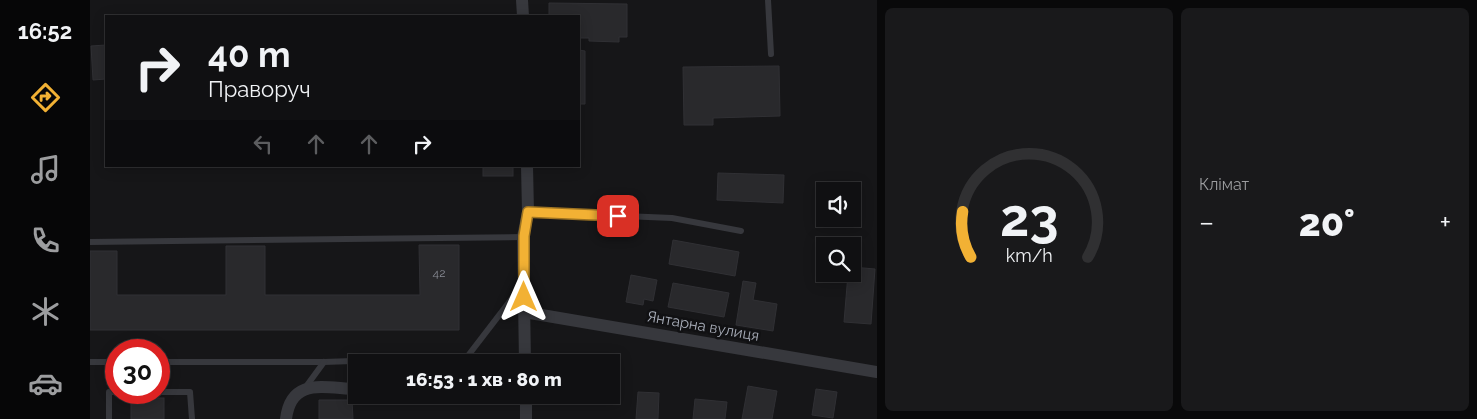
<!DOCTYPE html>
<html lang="uk">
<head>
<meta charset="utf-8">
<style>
	body { margin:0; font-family:Raleway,sans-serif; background:#19191b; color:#f1f3f6; height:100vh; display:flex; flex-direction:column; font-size:19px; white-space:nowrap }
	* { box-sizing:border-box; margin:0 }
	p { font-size:16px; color:#9c9d9f }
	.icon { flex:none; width:28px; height:28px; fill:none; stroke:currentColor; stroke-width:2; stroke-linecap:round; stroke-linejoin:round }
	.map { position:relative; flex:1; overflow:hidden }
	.details { display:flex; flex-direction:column; gap:8px; padding:8px; background:#09090a; width:600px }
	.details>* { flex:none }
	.banner { position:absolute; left:15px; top:15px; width:475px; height:152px; border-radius:0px; box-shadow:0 2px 12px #0003,0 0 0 1px #303032; background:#101012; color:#f1f3f6; overflow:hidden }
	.buttons { position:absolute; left:726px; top:182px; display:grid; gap:10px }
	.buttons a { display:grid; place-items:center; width:45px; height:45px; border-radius:0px; background:#101012; box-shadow:0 2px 12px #0003,0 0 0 1px #303032; font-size:25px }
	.speed { position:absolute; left:15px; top:339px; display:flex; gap:10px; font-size:25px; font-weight:700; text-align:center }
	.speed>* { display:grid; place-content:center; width:65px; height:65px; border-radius:50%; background:#101012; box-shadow:0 2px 12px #0003,0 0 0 1px #303032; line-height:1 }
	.speed .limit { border:8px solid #d22; background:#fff; color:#111 }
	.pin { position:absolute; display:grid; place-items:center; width:42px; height:42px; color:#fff; margin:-21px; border-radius:10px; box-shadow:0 2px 8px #0006 }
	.me { position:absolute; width:55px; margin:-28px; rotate:0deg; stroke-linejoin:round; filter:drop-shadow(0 0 4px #0008) }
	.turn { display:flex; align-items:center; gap:18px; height:105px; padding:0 20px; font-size:22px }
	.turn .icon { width:65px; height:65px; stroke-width:2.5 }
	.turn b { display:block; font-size:35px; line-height:42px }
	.lanes { display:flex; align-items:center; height:48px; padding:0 20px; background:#0003; justify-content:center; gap:25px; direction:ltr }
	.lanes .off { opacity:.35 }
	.big { font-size:38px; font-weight:800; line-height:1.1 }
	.details .tile { flex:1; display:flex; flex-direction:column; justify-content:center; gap:8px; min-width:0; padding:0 18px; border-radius:8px; background:#19191b }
	.details .dial { align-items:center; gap:0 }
	.dial svg { height:130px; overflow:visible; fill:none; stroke:#303032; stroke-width:7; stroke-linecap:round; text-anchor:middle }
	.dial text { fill:#f1f3f6; stroke:none }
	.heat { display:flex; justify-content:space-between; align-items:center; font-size:28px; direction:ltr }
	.details .tiles { flex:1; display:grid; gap:8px; grid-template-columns:repeat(2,1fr) }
	.trip { position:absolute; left:258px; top:354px; width:272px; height:50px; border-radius:0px; background:#101012; box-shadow:0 2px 12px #0003,0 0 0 1px #303032; font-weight:800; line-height:50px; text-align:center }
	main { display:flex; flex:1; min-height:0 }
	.tabs { display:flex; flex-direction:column; width:90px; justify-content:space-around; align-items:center; background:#060607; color:#9c9d9f }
	.tabs .icon { width:35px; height:35px }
	.tabs .on { color:#f2b134 }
	.tabs b { font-size:22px; color:#f1f3f6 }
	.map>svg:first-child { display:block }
	.building { fill:#29292c; stroke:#303034 }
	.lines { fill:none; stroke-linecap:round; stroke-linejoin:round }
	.service { stroke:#37383d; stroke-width:6 }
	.minor { stroke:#37383d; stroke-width:12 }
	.route-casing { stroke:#9d7322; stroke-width:12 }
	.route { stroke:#f2b134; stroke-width:9 }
	.labels { text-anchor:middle; stroke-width:5; stroke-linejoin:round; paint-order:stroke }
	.number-label { font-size:12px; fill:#888b94 }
	.street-label { font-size:15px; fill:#a8adb8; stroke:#111113 }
</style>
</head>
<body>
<main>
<nav class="tabs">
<b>16:52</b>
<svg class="icon on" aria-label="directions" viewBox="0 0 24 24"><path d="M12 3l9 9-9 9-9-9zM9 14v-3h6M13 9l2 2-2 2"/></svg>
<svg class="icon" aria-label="music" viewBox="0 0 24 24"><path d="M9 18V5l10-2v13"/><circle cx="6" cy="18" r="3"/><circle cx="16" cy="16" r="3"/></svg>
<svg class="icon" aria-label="phone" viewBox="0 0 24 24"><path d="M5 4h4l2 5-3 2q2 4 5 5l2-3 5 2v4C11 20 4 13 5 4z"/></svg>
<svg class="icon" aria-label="climate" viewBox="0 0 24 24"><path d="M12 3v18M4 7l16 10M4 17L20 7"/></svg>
<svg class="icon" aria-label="car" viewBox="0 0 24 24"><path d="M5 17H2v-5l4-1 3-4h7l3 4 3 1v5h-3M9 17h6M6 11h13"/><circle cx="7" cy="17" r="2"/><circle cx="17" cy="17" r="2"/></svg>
</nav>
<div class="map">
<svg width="787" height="419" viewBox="0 0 787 419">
	<rect width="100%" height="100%" fill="#161618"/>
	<g class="building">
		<path d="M459,3L537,4V37H529V42L499,41V38H489V16H459Z"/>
		<path d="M16,45V79L3,80L1,46Z"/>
		<path d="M489,50L495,51V104H490V112Z"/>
		<path d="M689,66L690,116L623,118V125H594L593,67Z"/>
		<rect x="393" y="166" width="30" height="10"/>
		<path d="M628,173L694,175L693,203L627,200Z"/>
		<path d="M583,240L649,252L645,276L579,264Z"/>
		<path d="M329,245H369V330H0V251H27V295H136V246H175V295H330Z"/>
		<path d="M762,267L785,269L781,324L754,322L758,274H762Z"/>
		<path d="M541,275L567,280L563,301L554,299L553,305L536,302Z"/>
		<path d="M653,281L666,283L663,300L687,304L683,331L646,325Z"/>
		<path d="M583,283L639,293L634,317L578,307Z"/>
		<path d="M658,386L687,391L682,419H652Z"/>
		<path d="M726,389L747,392L743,418L722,415Z"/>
		<path d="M548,392L569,393L568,419H546Z"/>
		<rect x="41" y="398" width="33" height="21"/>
		<path d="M605,399L637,402L635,419H603Z"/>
		<path d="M229,400H262L263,419H229Z"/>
	</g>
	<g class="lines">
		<g class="service">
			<path d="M678,0L681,54"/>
			<path d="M438,212L582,218L651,231"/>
			<path d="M0,242L433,237"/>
			<path d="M0,362H26"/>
			<path d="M69,362H234L377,357L433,284"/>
			<path d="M215,388L234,362"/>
			<path d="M69,392H100L102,419"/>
			<path d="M19,419V392H26"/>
		</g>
		<g class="minor">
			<path d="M432,0L433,16"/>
			<path d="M434,312L787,372"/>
			<path d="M435,362L433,237L438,212L437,166"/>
			<path d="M436,395V419"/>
			<path d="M196,419C201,377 234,388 266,389"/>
		</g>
	</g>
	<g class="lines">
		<g class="route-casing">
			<path id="route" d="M434,297V236L438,212L528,216"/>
		</g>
		<use href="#route" class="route"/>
	</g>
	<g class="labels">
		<g class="number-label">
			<text x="349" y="277">42</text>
		</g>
		<g class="street-label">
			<text transform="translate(613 326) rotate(10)" y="5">Янтарна вулиця</text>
		</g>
	</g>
</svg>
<div class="buttons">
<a><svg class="icon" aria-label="sound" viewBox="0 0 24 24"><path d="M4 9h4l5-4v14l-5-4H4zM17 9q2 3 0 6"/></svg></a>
<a><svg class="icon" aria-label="search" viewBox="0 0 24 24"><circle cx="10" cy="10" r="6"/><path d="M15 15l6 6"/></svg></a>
</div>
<div class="speed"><div class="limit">30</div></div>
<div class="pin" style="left:528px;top:216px;background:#d93025"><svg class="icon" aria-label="arrive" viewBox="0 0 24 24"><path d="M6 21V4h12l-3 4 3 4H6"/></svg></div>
<svg class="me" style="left:434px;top:297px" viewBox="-20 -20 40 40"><path d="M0-17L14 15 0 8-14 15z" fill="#f2b134" stroke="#fff" stroke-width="4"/></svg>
<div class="trip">16:53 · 1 хв · 80 m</div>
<div class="banner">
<div class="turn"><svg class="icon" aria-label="right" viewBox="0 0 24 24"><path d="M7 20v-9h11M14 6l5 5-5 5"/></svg><div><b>40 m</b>Праворуч</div></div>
<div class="lanes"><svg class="icon off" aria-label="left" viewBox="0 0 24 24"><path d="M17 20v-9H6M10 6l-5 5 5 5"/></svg><svg class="icon off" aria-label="ahead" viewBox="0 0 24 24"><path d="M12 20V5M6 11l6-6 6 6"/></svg><svg class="icon off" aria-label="ahead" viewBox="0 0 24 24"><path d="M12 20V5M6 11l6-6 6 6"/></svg><svg class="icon" aria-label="right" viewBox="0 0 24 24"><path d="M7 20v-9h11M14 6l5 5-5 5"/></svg></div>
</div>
</div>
<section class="details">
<div class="tiles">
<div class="tile dial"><svg viewBox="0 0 100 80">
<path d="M14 69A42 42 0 1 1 86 69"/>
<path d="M14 69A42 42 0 0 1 9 41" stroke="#f2b134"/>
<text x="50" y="56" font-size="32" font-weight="700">23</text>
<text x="50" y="72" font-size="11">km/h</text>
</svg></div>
<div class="tile"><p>Клімат</p>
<div class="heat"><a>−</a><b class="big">20°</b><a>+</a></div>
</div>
</div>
</section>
</main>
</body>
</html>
